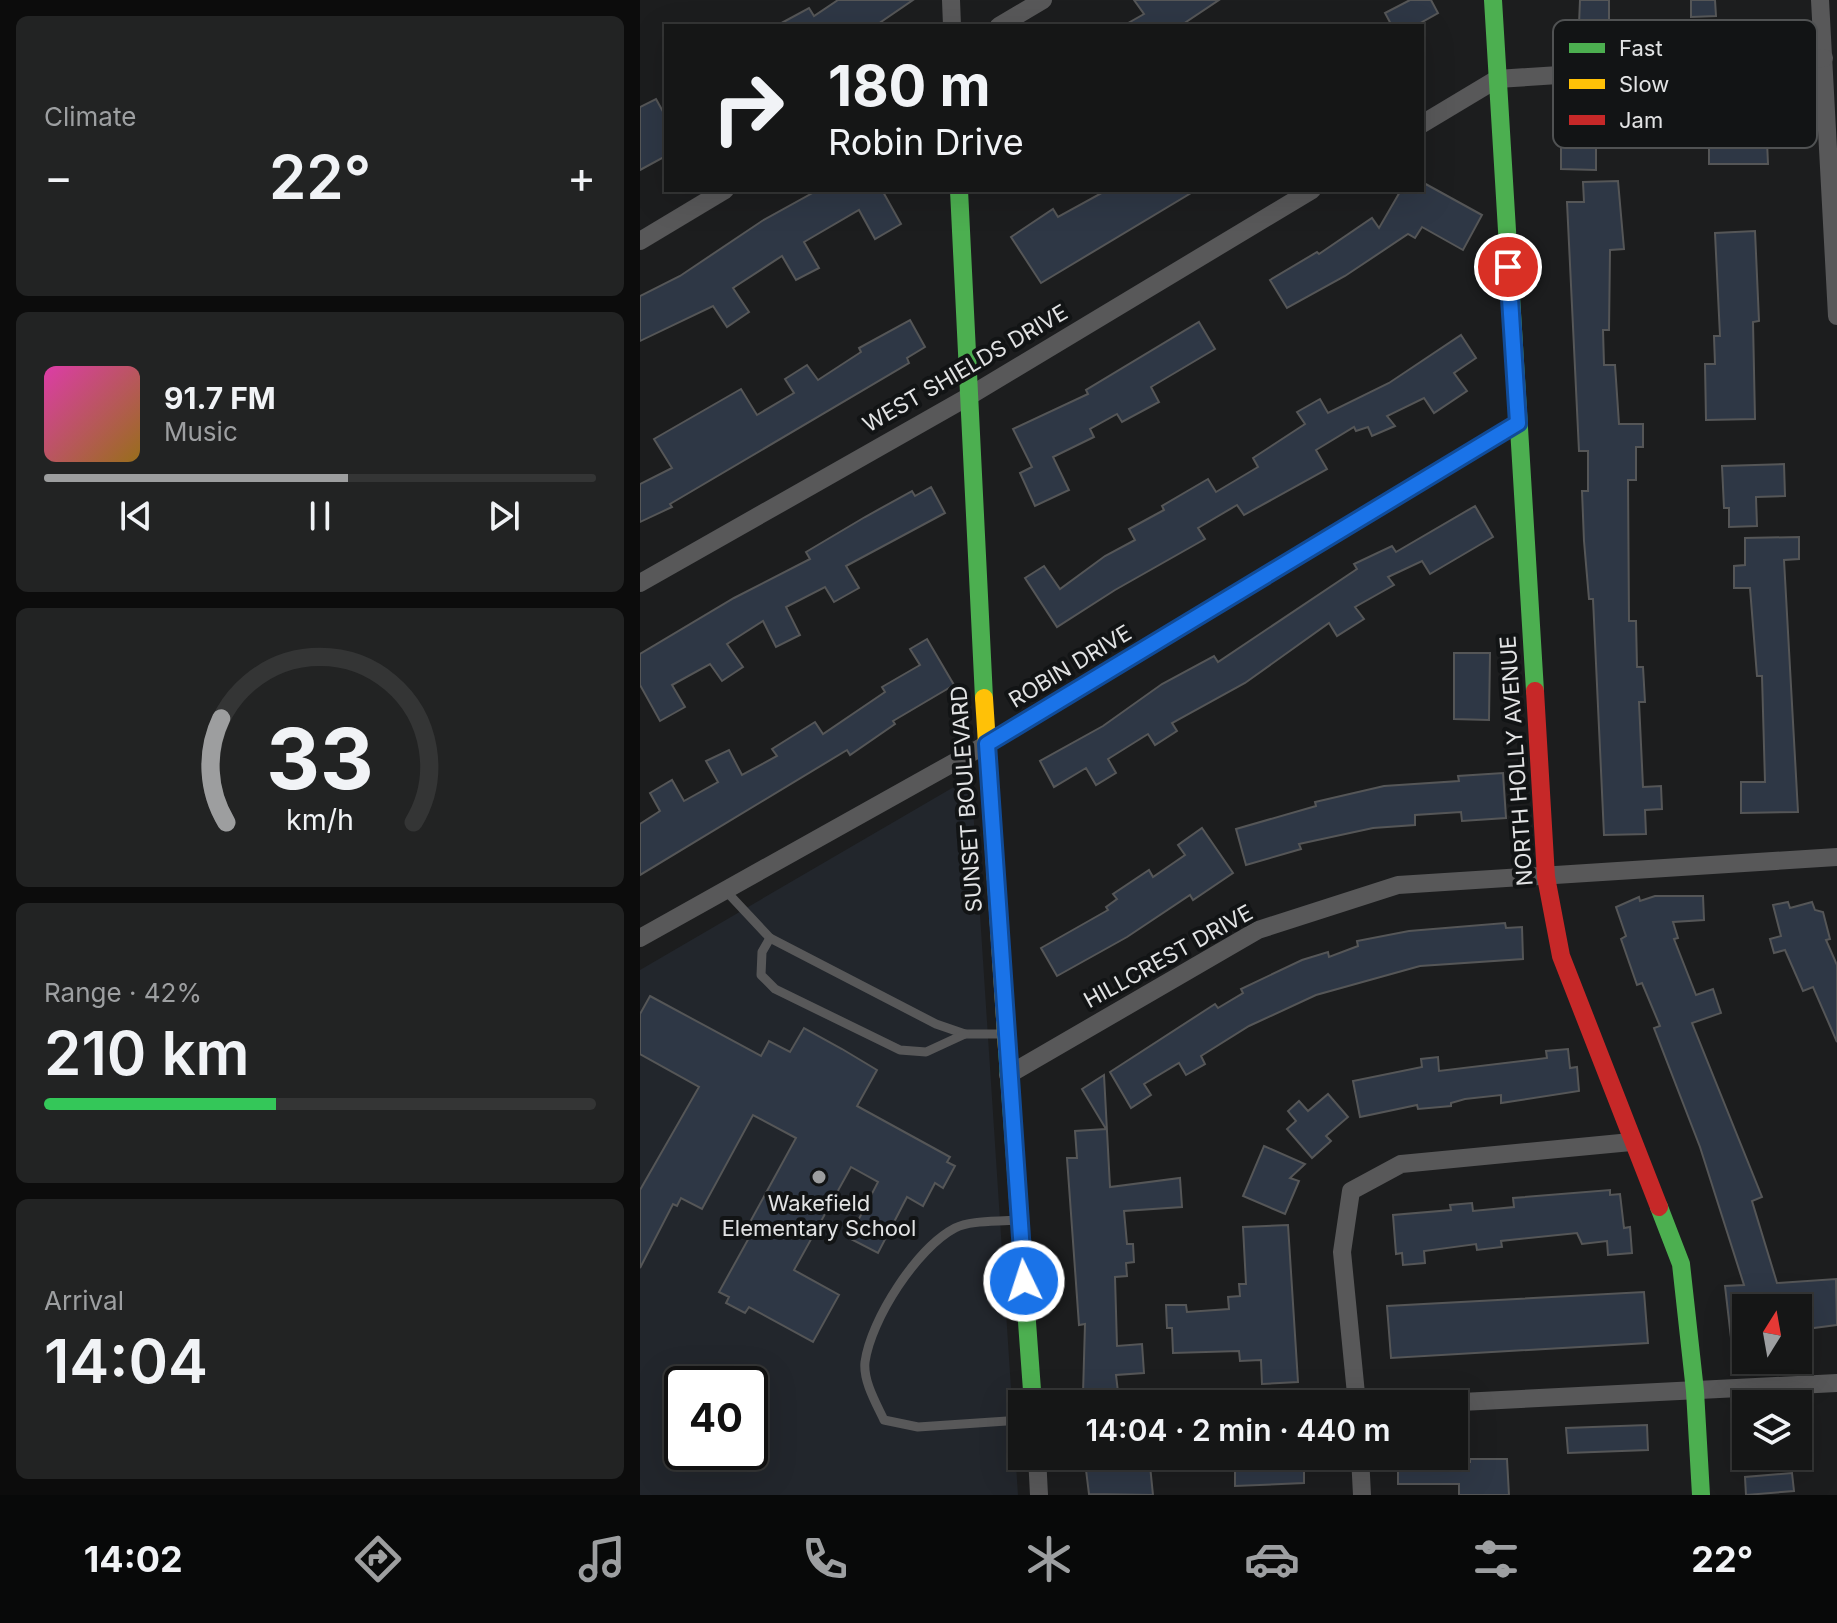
<!DOCTYPE html>
<html lang="en">
<head>
<meta charset="utf-8">
<style>
	body { margin:0; font-family:Inter,sans-serif; background:#222323; color:#f1f3f6; height:100vh; display:flex; flex-direction:column; font-size:30px; white-space:nowrap }
	* { box-sizing:border-box; margin:0 }
	p { font-size:26px; color:#9d9fa1 }
	.icon { flex:none; width:44px; height:44px; fill:none; stroke:currentColor; stroke-width:2; stroke-linecap:round; stroke-linejoin:round }
	.map { position:relative; flex:1; overflow:hidden }
	.sheet { display:flex; flex-direction:column; gap:16px; padding:16px; background:#0c0c0c; width:640px }
	.sheet>* { flex:none }
	.guide { position:absolute; left:24px; top:24px; width:760px; height:168px; border-radius:0px; box-shadow:0 8px 32px #0002,0 0 0 2px #343535; background:#151616; color:#f1f3f6; overflow:hidden }
	.needle { width:52px; rotate:11deg }
	.controls { position:absolute; left:1092px; top:1294px; display:grid; gap:16px }
	.controls a { display:grid; place-items:center; width:80px; height:80px; border-radius:0px; background:#151616; box-shadow:0 8px 32px #0002,0 0 0 2px #343535; font-size:40px }
	.speed { position:absolute; left:24px; top:1366px; display:flex; gap:16px; font-size:40px; font-weight:700; text-align:center }
	.speed>* { display:grid; place-content:center; width:104px; height:104px; border-radius:50%; background:#151616; box-shadow:0 8px 32px #0002,0 0 0 2px #343535; line-height:1 }
	.speed .limit { border:4px solid #111; border-radius:12px; background:#fff; color:#111 }
	.pin { position:absolute; display:grid; place-items:center; width:68px; height:68px; color:#fff; margin:-34px; border:4px solid #fff; border-radius:50%; box-shadow:0 2px 8px #0007 }
	.me { position:absolute; width:88px; margin:-44px; rotate:356deg; stroke-linejoin:round; filter:drop-shadow(0 0 6px #0008) }
	.turn { display:flex; align-items:center; gap:28px; height:168px; padding:0 32px; font-size:36px }
	.turn .icon { width:104px; height:104px; stroke-width:2.5 }
	.turn b { display:block; font-size:56px; line-height:68px }
	.big { font-size:60px; font-weight:600; line-height:1.1 }
	.sheet .tile { flex:1; display:flex; flex-direction:column; justify-content:center; gap:12px; min-width:0; padding:0 28px; border-radius:12px; background:#222323 }
	.sheet .dial { align-items:center; gap:0 }
	.dial svg { height:208px; overflow:visible; fill:none; stroke:#343535; stroke-width:7; stroke-linecap:round; text-anchor:middle }
	.dial text { fill:#f1f3f6; stroke:none }
	.song { display:flex; align-items:center; gap:24px }
	.cover { width:96px; height:96px; border-radius:12px; background:linear-gradient(135deg,hsl(320 70% 55%),hsl(40 70% 35%)) }
	.played { height:8px; border-radius:4px; background:linear-gradient(90deg,#9d9e9f 55%,#343535 55%) }
	.keys { display:flex; justify-content:space-around; direction:ltr }
	.heat { display:flex; justify-content:space-between; align-items:center; font-size:44px; direction:ltr }
	.charge { height:12px; border-radius:6px; background:linear-gradient(90deg,#34c759 42%,#343535 0) }
	.trip { position:absolute; left:368px; top:1390px; width:460px; height:80px; border-radius:0px; background:#151616; box-shadow:0 8px 32px #0002,0 0 0 2px #343535; font-weight:600; line-height:80px; text-align:center }
	.menu { display:flex; height:128px; justify-content:space-around; align-items:center; background:#080909; color:#9d9fa1 }
	.menu .icon { width:56px; height:56px }
	.menu .selected { color:#9d9e9f }
	.menu b { font-size:36px; color:#f1f3f6 }
	main { display:flex; flex:1; min-height:0 }
	.map>svg:first-child { display:block }
	.built { fill:#22262c; fill-rule:evenodd }
	.building { fill:#2e3745; stroke:#555657; stroke-width:2 }
	.lines { fill:none; stroke-linecap:round; stroke-linejoin:round }
	.lane { stroke:#585859; stroke-width:9 }
	.street { stroke:#585859; stroke-width:18 }
	.fast { stroke:#4caf50; stroke-width:18 }
	.slow { stroke:#ffc107; stroke-width:18 }
	.jam { stroke:#c62828; stroke-width:18 }
	.route-casing { stroke:#114b97; stroke-width:20 }
	.route { stroke:#1a73e8; stroke-width:14 }
	.poi-dot { fill:#9d9e9f; stroke:#121415; stroke-width:3 }
	.labels { text-anchor:middle; stroke-width:8; stroke-linejoin:round; paint-order:stroke }
	.street-label { font-size:22px; fill:#e2e3e4; stroke:#121415 }
	.poi-label { font-size:22px; fill:#e2e3e4; stroke:#121415 }
	.key { fill:#121415; stroke:#505253; stroke-width:2 }
	.key-label { font-size:22px; fill:#e2e3e4 }
</style>
</head>
<body>
<main>
<section class="sheet">
<div class="tile"><p>Climate</p>
<div class="heat"><a>−</a><b class="big">22°</b><a>+</a></div>
</div>
<div class="tile">
<div class="song"><i class="cover"></i><div><b>91.7 FM</b><p>Music</p></div></div>
<div class="played"></div>
<div class="keys"><svg class="icon" aria-label="previous" viewBox="0 0 24 24"><path d="M18 5L8 12l10 7zM5 5v14"/></svg><svg class="icon" aria-label="pause" viewBox="0 0 24 24"><path d="M8 5v14M16 5v14"/></svg><svg class="icon" aria-label="next" viewBox="0 0 24 24"><path d="M6 5l10 7-10 7zM19 5v14"/></svg></div>
</div>
<div class="tile dial"><svg viewBox="0 0 100 80">
<path d="M14 69A42 42 0 1 1 86 69"/>
<path d="M14 69A42 42 0 0 1 12 29" stroke="#9d9e9f"/>
<text x="50" y="56" font-size="32" font-weight="700">33</text>
<text x="50" y="72" font-size="11">km/h</text>
</svg></div>
<div class="tile"><p>Range · 42%</p><b class="big">210 km</b><div class="charge"></div></div>
<div class="tile"><p>Arrival</p><b class="big">14:04</b></div>
</section>
<div class="map">
<svg width="1197" height="1495" viewBox="0 0 1197 1495">
	<rect width="100%" height="100%" fill="#1c1d1e"/>
	<path class="built" d="M331,777L378,1495H0V970ZM42,1384H110V1452H42Z"/>
	<g class="building">
		<path d="M198,0H273L235,26H136L169,8L174,16Z"/>
		<path d="M494,0H579L540,26H483L504,14Z"/>
		<path d="M770,0H791L798,13L775,26H752L745,13Z"/>
		<path d="M940,0H969V26L939,25Z"/>
		<path d="M1051,0H1075L1076,16L1051,17Z"/>
		<path d="M1044,96H1125L1128,164H1069V122H1044Z"/>
		<path d="M921,97L986,98L985,126H956V170L921,169Z"/>
		<path d="M16,99L26,117V156L0,170V107Z"/>
		<path d="M978,181L984,249L970,250L969,330H963L964,365H975L979,424H1003V447H996V480H988L989,621H996L997,667H1003L1005,702H999L1003,787L1021,786L1022,809L1005,810L1006,834L964,835L953,599H949L944,541L942,491H948V451H939L927,202H944L943,182Z"/>
		<path d="M782,182L842,215L823,250L782,227L775,238L768,234L705,276L647,308L630,280L677,252L679,254L732,218L739,228L761,190H782Z"/>
		<path d="M178,190H242L261,224L235,239L219,210L164,242L179,268L156,280L142,256L93,288L109,312L87,327L73,306L0,341V296L40,276L122,221Z"/>
		<path d="M467,190H556L401,283L371,237L413,209L418,217Z"/>
		<path d="M1115,231L1119,321L1113,322L1115,419L1066,420L1065,364H1075L1074,336H1080L1075,233Z"/>
		<path d="M270,320L285,347L267,358L269,363L30,504L32,507L0,522V484L32,468L14,439L101,389L117,415L154,393L145,379L167,365L178,380L221,352L219,348Z"/>
		<path d="M559,322L575,349L511,387L519,402L482,422L477,414L450,429L454,437L413,457L429,490L395,506L380,473L392,467L373,429L448,394L446,390Z"/>
		<path d="M821,335L836,358L814,373L827,391L794,413L784,398L747,416L755,426L732,436L728,427L716,431L714,427L676,450L687,469L604,515L597,505L558,528L565,539L475,590L417,627L385,578L404,566L420,589L465,556L495,540L489,529L524,510L522,506L568,479L576,492L618,467L613,458L665,424L657,412L680,399L688,413L749,383Z"/>
		<path d="M1144,464L1145,496L1116,497L1117,526L1089,527V508H1084L1082,466Z"/>
		<path d="M291,487L305,513L206,566L219,588L194,602L185,587L146,607L160,635L136,647L123,621L87,644L103,667L82,681L70,664L32,685L45,707L20,721L0,685V654L94,598L170,559L166,552L225,517L272,491L275,496Z"/>
		<path d="M835,506L853,537L790,574L782,561L748,577L754,585L715,607L724,619L697,636L689,623L605,683L532,723L537,731L515,745L508,734L468,759L476,773L456,785L446,768L414,787L400,761L463,726L522,684L574,656L578,662L717,569L714,564L752,546L756,552Z"/>
		<path d="M1159,537V559L1144,560L1158,812L1101,813V782H1125L1122,676H1117L1110,588H1094V566L1105,565V538Z"/>
		<path d="M287,639L314,685L253,721L255,724L210,755L207,750L0,875V824L20,811L10,793L32,780L44,801L78,782L66,761L89,750L102,775L137,756L132,749L175,722L183,734L245,692L242,687L280,665L270,649Z"/>
		<path d="M814,653H850L849,720L814,719Z"/>
		<path d="M863,773L866,818L822,821L821,812L775,815V825L733,828L659,844L661,849L606,865L596,829L676,806L675,802L744,786L819,781L818,776Z"/>
		<path d="M562,828L593,873L553,900L550,895L487,937L417,976L401,948L468,910L466,907L477,899L473,894L509,870L513,877L545,855L538,845Z"/>
		<path d="M1015,896H1063L1064,920L1033,922L1038,938L1034,939L1056,995L1073,989L1081,1013L1052,1023L1122,1197L1112,1201L1137,1283L1196,1279L1197,1325L1158,1330V1308H1106V1337L1091,1338L1085,1286L1104,1285L1060,1147L1014,1028L1020,1026L1002,983L997,985L981,939L986,936L976,907L999,897L1000,901Z"/>
		<path d="M1148,902L1150,908L1172,902L1175,910L1183,912L1190,939L1186,940L1197,965V1042L1173,987L1163,991L1145,950L1134,953L1130,939L1141,936L1133,905Z"/>
		<path d="M865,923L866,928L882,927L883,959L780,966L676,995L609,1026L561,1056L565,1064L546,1075L539,1063L504,1084L511,1095L491,1108L470,1072L575,1004L578,1008L603,993L601,989L662,960L688,952L689,957L718,946L717,941L769,931Z"/>
		<path d="M10,996L121,1056L129,1041L150,1052L164,1028L202,1049L237,1070L217,1106L310,1157L307,1162L315,1166L303,1188L295,1183L283,1206L267,1197L238,1253L209,1238L238,1182L211,1167L154,1270L199,1295L173,1342L109,1307L105,1313L86,1303L89,1297L79,1292L110,1236L104,1233L156,1138L113,1115L62,1209L41,1198L37,1206L33,1204L0,1268V1190L59,1087L0,1054V1014Z"/>
		<path d="M928,1049L930,1068L937,1067L939,1091L861,1103V1095L825,1099L811,1103V1106L778,1109L777,1105L720,1117L713,1081L782,1067L781,1059L798,1057L799,1071L907,1058L906,1051Z"/>
		<path d="M464,1075L470,1187L540,1178L542,1207L484,1211L487,1244H493L494,1262L486,1263L487,1276L475,1277L477,1346L502,1344L504,1373L476,1375L478,1392L443,1394L445,1324L439,1325L427,1158H437L435,1131L466,1129L442,1089Z"/>
		<path d="M688,1094L708,1117L686,1136L691,1141L672,1158L647,1129L656,1121L648,1111L659,1101L668,1111Z"/>
		<path d="M624,1146L665,1164L650,1178L659,1181L645,1214L603,1196Z"/>
		<path d="M970,1190V1195L980,1194L984,1228L990,1227L992,1253L968,1255L967,1241L942,1244L937,1233L861,1241L862,1247L837,1250L836,1244L784,1251L785,1263L763,1265L762,1253L756,1254L753,1215L811,1210L810,1205L832,1203L833,1211L874,1207L873,1198Z"/>
		<path d="M648,1225L658,1382L622,1384L621,1360L600,1361L599,1351L533,1353L532,1328H527L526,1305H546L547,1312L589,1309L588,1297L600,1296L599,1284H606L603,1227Z"/>
		<path d="M1004,1292L1008,1343L751,1358L747,1306Z"/>
		<path d="M1007,1425L1008,1450L928,1453L926,1428Z"/>
		<path d="M466,1456H509L513,1495L449,1494L446,1470L466,1468Z"/>
		<path d="M595,1456H664V1483L595,1486Z"/>
		<path d="M781,1456H798V1464L830,1462V1459H867L869,1495H819V1484H758V1460H781Z"/>
		<path d="M1152,1473L1154,1491L1106,1495L1105,1477Z"/>
	</g>
	<g class="lines">
		<g class="lane">
			<path d="M85,890L130,938L296,1024L325,1034H362"/>
			<path d="M130,938L122,952L121,975L135,989L260,1050L286,1052L325,1034"/>
			<path d="M376,1220C358,1222 331,1220 315,1228C277,1248 231,1319 225,1362C223,1381 236,1403 244,1420L278,1427L382,1420"/>
		</g>
		<g class="street">
			<path d="M311,0L312,26"/>
			<path d="M1180,0L1197,316"/>
			<path d="M359,26L403,0"/>
			<path d="M782,124L857,79L1184,58"/>
			<path d="M0,241L85,190"/>
			<path d="M0,583L326,398L672,190"/>
			<path d="M0,938L347,744L878,423"/>
			<path d="M368,1075L618,930L758,885L1197,857"/>
			<path d="M717,1404L702,1252L711,1191L761,1164L991,1142"/>
			<path d="M781,1404L1197,1383"/>
			<path d="M397,1456L399,1495"/>
			<path d="M720,1456L722,1495"/>
		</g>
		<g class="fast">
			<path d="M853,0L895,691"/>
			<path d="M319,190L344,698"/>
			<path d="M367,1049L393,1404"/>
			<path d="M1019,1207L1041,1264L1055,1391L1061,1495"/>
		</g>
		<path class="slow" d="M344,698L367,1049"/>
		<path class="jam" d="M895,691L906,877L921,956L1019,1207"/>
	</g>
	<g class="lines">
		<g class="route-casing">
			<path id="route" d="M384,1281L347,744L878,423L868,267"/>
		</g>
		<use href="#route" class="route"/>
	</g>
	<circle class="poi-dot" cx="179" cy="1177" r="8"/>
	<g class="labels">
		<g class="street-label">
			<text transform="translate(325 368) rotate(-30)" y="8">WEST SHIELDS DRIVE</text>
			<text transform="translate(430 666) rotate(-31)" y="8">ROBIN DRIVE</text>
			<text transform="translate(876 761) rotate(-94)" y="8">NORTH HOLLY AVENUE</text>
			<text transform="translate(326 799) rotate(-94)" y="8">SUNSET BOULEVARD</text>
			<text transform="translate(528 956) rotate(-29)" y="8">HILLCREST DRIVE</text>
		</g>
		<g class="poi-label">
			<text x="179" y="1211">Wakefield<tspan x="179" dy="25">Elementary School</tspan></text>
		</g>
	</g>
	<rect x="913" y="20" width="264" height="128" rx="12" class="key"/>
	<rect x="929" y="43" width="36" height="10" fill="#4caf50"/>
	<rect x="929" y="79" width="36" height="10" fill="#ffc107"/>
	<rect x="929" y="115" width="36" height="10" fill="#c62828"/>
	<g class="key-label">
		<text x="979" y="56">Fast</text>
		<text x="979" y="92">Slow</text>
		<text x="979" y="128">Jam</text>
	</g>
</svg>
<div class="controls">
<a><svg class="needle" viewBox="-14 -14 28 28"><path d="M0-13l5 13h-10z" fill="#e53935"/><path d="M0 13l5-13h-10z" fill="#9d9fa1"/></svg></a>
<a><svg class="icon" aria-label="layers" viewBox="0 0 24 24"><path d="M12 4l9 5-9 5-9-5zM3 14l9 5 9-5"/></svg></a>
</div>
<div class="speed"><div class="limit">40</div></div>
<div class="pin" style="left:868px;top:267px;background:#d93025"><svg class="icon" aria-label="arrive" viewBox="0 0 24 24"><path d="M6 21V4h12l-3 4 3 4H6"/></svg></div>
<svg class="me" style="left:384px;top:1281px" viewBox="-20 -20 40 40"><circle r="17" fill="#1a73e8" stroke="#fff" stroke-width="3"/><path d="M0-11L8 9 0 5-8 9z" fill="#fff"/></svg>
<div class="trip">14:04 · 2 min · 440 m</div>
<div class="guide">
<div class="turn"><svg class="icon" aria-label="right" viewBox="0 0 24 24"><path d="M7 20v-9h11M14 6l5 5-5 5"/></svg><div><b>180 m</b>Robin Drive</div></div>
</div>
</div>
</main>
<nav class="menu">
<b>14:02</b>
<svg class="icon selected" aria-label="directions" viewBox="0 0 24 24"><path d="M12 3l9 9-9 9-9-9zM9 14v-3h6M13 9l2 2-2 2"/></svg>
<svg class="icon" aria-label="music" viewBox="0 0 24 24"><path d="M9 18V5l10-2v13"/><circle cx="6" cy="18" r="3"/><circle cx="16" cy="16" r="3"/></svg>
<svg class="icon" aria-label="phone" viewBox="0 0 24 24"><path d="M5 4h4l2 5-3 2q2 4 5 5l2-3 5 2v4C11 20 4 13 5 4z"/></svg>
<svg class="icon" aria-label="climate" viewBox="0 0 24 24"><path d="M12 3v18M4 7l16 10M4 17L20 7"/></svg>
<svg class="icon" aria-label="car" viewBox="0 0 24 24"><path d="M5 17H2v-5l4-1 3-4h7l3 4 3 1v5h-3M9 17h6M6 11h13"/><circle cx="7" cy="17" r="2"/><circle cx="17" cy="17" r="2"/></svg>
<svg class="icon" aria-label="filters" viewBox="0 0 24 24"><path d="M4 7h16M4 17h16"/><circle cx="9" cy="7" r="2"/><circle cx="15" cy="17" r="2"/></svg>
<b>22°</b>
</nav>
</body>
</html>
